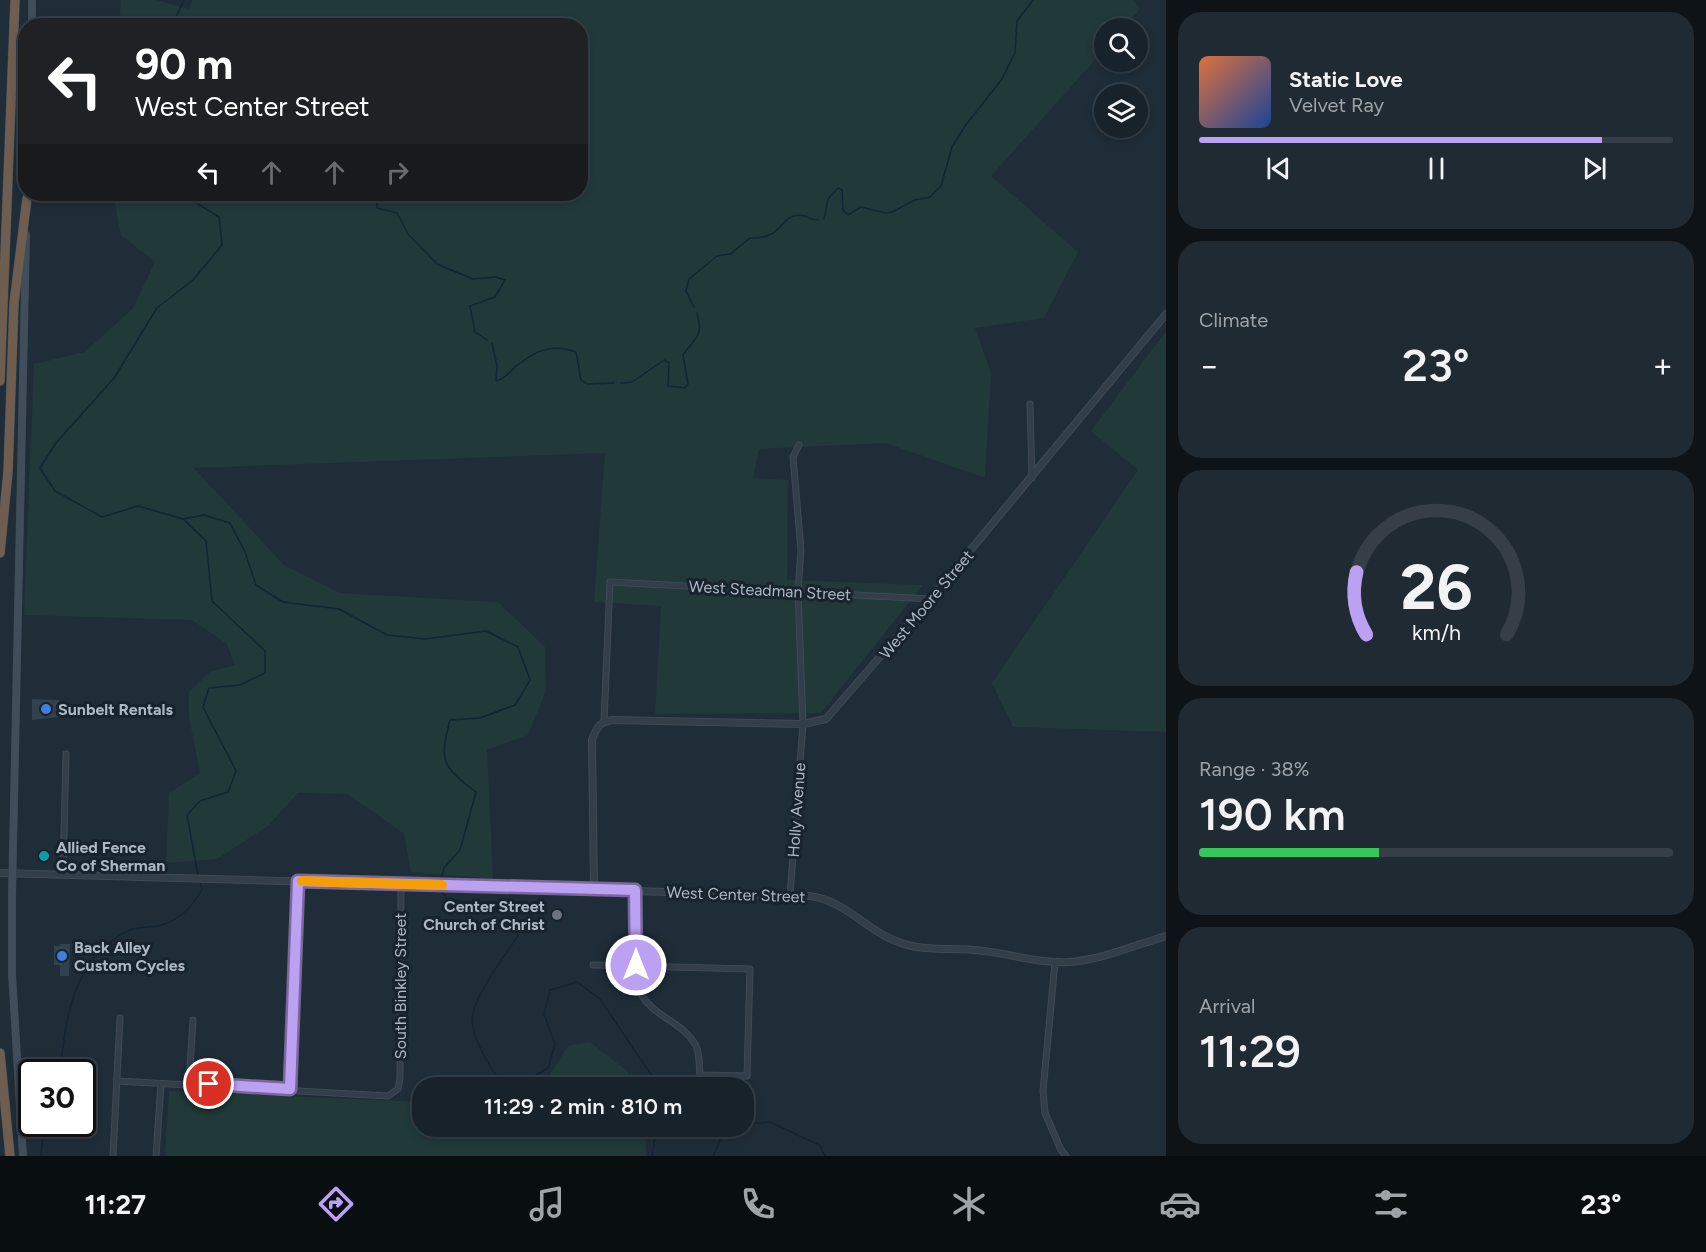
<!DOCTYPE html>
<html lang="en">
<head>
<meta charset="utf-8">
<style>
	body { margin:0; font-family:Figtree,sans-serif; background:#202a32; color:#f1f3f6; height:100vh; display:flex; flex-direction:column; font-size:22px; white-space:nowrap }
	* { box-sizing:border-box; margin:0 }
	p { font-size:20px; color:#9ea4a8 }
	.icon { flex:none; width:33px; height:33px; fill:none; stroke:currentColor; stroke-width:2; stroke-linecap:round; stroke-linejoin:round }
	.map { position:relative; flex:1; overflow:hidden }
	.panel { display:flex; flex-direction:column; gap:12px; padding:12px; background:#0d1317; width:540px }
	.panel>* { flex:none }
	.hud { position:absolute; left:18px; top:18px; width:570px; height:183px; border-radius:24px; box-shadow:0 3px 9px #0003,0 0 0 2px #363f47; background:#202124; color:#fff; overflow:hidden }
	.buttons { position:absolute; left:1094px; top:18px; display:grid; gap:12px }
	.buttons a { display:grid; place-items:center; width:54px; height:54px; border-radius:50%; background:#17222a; box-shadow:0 3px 9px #0003,0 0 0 2px #363f47; font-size:30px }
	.speed { position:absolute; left:18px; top:1059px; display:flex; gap:12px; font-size:30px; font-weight:700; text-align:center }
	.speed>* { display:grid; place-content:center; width:78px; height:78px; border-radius:50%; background:#17222a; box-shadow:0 3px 9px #0003,0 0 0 2px #363f47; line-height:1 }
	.speed .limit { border:3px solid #111; border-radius:9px; background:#fff; color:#111 }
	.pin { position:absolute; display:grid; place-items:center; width:51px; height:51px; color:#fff; margin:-26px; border:3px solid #fff; border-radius:50%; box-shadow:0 2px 6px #0007 }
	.me { position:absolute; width:66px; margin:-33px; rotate:0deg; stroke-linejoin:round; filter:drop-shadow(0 0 4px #0008) }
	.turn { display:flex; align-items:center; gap:21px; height:126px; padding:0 18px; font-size:27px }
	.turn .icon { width:78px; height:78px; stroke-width:2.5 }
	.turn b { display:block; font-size:42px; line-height:51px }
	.lanes { display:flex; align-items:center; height:57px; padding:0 18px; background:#0003; justify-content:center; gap:30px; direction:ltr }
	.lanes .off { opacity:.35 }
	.big { font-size:45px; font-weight:600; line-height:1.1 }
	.panel .widget { flex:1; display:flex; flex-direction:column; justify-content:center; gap:9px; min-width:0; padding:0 21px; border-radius:24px; background:#202a32 }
	.panel .dial { align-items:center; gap:0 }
	.dial svg { height:156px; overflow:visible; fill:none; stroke:#363f47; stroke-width:7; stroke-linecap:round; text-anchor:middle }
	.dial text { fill:#f1f3f6; stroke:none }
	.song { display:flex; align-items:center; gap:18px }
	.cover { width:72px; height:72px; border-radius:9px; background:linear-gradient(135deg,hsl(20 70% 55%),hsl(220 70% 35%)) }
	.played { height:6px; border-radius:3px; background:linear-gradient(90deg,#bca0f2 85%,#363f47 85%) }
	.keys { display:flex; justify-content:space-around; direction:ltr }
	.heat { display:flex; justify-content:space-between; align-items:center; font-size:33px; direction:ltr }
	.charge { height:9px; border-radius:4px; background:linear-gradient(90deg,#34c759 38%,#363f47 0) }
	.trip { position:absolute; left:412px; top:1077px; width:342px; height:60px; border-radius:24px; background:#17222a; box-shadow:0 3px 9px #0003,0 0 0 2px #363f47; font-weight:600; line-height:60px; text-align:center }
	.tab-bar { display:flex; height:96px; justify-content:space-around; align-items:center; background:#090e11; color:#9ea4a8 }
	.tab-bar .icon { width:42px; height:42px }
	.tab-bar .on { color:#bca0f2 }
	.tab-bar b { font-size:27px; color:#f1f3f6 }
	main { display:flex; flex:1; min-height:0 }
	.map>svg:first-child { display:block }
	.green { fill:#213939 }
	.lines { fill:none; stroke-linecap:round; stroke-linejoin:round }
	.stream { stroke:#122535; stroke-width:1.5 }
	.building { fill:#30414f }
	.minor-casing { stroke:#3f4a55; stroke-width:7 }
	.tertiary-casing { stroke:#3f4a55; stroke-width:8 }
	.secondary-casing { stroke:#3f4a55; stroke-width:8 }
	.motorway-casing { stroke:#3d4953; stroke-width:10 }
	.minor { stroke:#323e48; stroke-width:5 }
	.tertiary { stroke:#323e48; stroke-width:6 }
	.secondary { stroke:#404e5c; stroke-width:7 }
	.motorway { stroke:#6f5e4f; stroke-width:9 }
	.route-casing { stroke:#7a689d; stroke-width:15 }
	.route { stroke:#bca0f2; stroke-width:10 }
	.slow { stroke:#f59e0b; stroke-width:10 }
	.shop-dot { fill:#3f7fe0; stroke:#18232d; stroke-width:2 }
	.culture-dot { fill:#0f9aa8; stroke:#18232d; stroke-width:2 }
	.worship-dot { fill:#6b7280; stroke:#18232d; stroke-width:2 }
	.labels { text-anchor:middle; stroke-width:6; stroke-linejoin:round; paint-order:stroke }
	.street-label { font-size:16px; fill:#acb9c5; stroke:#18232d }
	.poi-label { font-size:16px; font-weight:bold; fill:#acb9c5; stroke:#18232d; text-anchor:start }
</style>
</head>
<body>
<main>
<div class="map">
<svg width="1166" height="1156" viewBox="0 0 1166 1156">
	<rect width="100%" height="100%" fill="#1f2d38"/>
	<g class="green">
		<path d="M121,0H156L189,9L192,0H1133L1140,9L1123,28H1104V50L991,176L1078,252L1044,318L975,328L991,373L985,478L886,443L759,449L753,478L788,480L787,580L923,585L821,713L655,714L661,606L594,602L605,453L194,468L284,565L340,593L498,602L545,647L546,691L528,735L487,750L493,879L411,872L404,834L348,794L298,793L268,826L217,859L166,863L169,793L200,773L189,717V692L210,672L235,665L227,644L192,620L24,615L34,364L85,352L133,308L155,262L121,235L113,194H580V26L119,25Z"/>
		<path d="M1166,331V732L1013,727L992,683L1138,470L1091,431Z"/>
		<path d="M590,1042L627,1071L635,1087H542L568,1046Z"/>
		<path d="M169,1091L423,1102V1126L645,1127L646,1156H165Z"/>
	</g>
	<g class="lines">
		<g class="stream">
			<path d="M172,26L184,0"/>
			<path d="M182,194L219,217L222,245L193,280L157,308L114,378L56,443L40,468L55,491L102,517L138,506L183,519L206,541L212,601L265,651V673L240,685L209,688L203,707L236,771L228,792L200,801L187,815L198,875"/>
			<path d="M378,194L377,208L397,213L408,234L437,264L473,279L496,277L505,280L495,297L470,306L475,332L487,340"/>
			<path d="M824,219L828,199L838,188L842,190L843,210L848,215L861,207L886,213L892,212L915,200L930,197L941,186L952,147L965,126L1002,79L1015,53L1017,21L1033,0"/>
			<path d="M694,307L686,291L689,279L717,256L730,254L750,238C784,239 779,216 799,215C805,215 811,220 818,220"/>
			<path d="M492,343L497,366L496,381C504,379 509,373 515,367C535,351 550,343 576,352L581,380L587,384L614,383"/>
			<path d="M621,383L632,382L664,360L669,363L668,386L685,388L688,384L683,355C695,337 704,338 697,313"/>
			<path d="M183,519L204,515L230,523L245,552L256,585L283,602L339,609L387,635L425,639L486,631L518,647L530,680L515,705L480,718L450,720C439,762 442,766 476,792L460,850L444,868L439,885"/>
			<path d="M439,889L447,898L487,907L515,919L518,936C505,954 478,992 473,1013C468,1032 487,1062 497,1077L521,1084L548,1068L555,1044L544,1014L550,990L577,982L600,999L660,1088"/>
			<path d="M60,1072C66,1017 73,956 130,930C139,926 152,928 162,925C181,919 193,906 202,889L200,882"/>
			<path d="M744,1124L770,1122L819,1145L825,1156"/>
			<path d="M41,1156L44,1124"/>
			<path d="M652,1156L657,1126"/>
			<path d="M713,1156L726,1126"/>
		</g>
	</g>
	<g class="building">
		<path d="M32,699L59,700V717L32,720Z"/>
		<path d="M60,944H70L69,976H60V965H54V946H60Z"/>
	</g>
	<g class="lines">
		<g class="minor-casing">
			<g id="minor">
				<path d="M1030,404L1032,478"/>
				<path d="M604,721L610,582L930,599"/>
				<path d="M63,874L66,754"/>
				<path d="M790,895L803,724L798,591L801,550L793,457L799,445"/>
				<path d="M1055,962L1043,1091L1045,1113L1061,1150L1066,1156"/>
				<path d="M593,965L750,969L747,1076L700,1075C699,1066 700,1051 695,1044C680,1019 648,1016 638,987C630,961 635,918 635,890"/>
				<path d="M117,1081L388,1096L398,1089L400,1078L401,884"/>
				<path d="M189,1083L193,1020"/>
				<path d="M290,1089L298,881"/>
				<path d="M113,1156L120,1018"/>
				<path d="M156,1156L161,1084"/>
			</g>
		</g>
		<g class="tertiary-casing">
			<g id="tertiary">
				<path d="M0,873L809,896C846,900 867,932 901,943C923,951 950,948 974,950C1005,952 1038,964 1069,962C1101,960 1135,945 1166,936"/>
				<path d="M594,889L592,740C597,727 599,722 613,720L803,724L826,719L930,599L1166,314"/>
			</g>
		</g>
		<g class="secondary-casing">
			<g id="secondary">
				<path d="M32,26V0"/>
				<path d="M23,1156L12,974V895L26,235"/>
			</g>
		</g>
		<g class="motorway-casing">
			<g id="motorway">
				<path d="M0,381L15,0"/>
				<path d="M0,553L8,472L14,303L27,198"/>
				<path d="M0,1053L10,1156"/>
			</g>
		</g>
		<use href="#minor" class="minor"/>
		<use href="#tertiary" class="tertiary"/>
		<use href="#secondary" class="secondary"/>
		<use href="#motorway" class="motorway"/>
	</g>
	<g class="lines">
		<g class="route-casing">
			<path id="route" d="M209,1084L290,1089L298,881L635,890L636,965"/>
		</g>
		<use href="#route" class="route"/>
		<path class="slow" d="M302,881L442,885"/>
	</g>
	<g class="shop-dot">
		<circle cx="46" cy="709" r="6"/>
		<circle cx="62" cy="956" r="6"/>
	</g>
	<circle class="culture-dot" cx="44" cy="856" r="6"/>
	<circle class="worship-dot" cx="557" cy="915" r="6"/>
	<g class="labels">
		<g class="street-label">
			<text transform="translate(770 590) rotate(3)" y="6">West Steadman Street</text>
			<text transform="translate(926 604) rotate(-50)" y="6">West Moore Street</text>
			<text transform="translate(796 810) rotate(-86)" y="6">Holly Avenue</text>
			<text transform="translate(736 894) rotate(2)" y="6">West Center Street</text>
			<text transform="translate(400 986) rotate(-90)" y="6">South Binkley Street</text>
		</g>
		<g class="poi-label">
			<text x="58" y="715">Sunbelt Rentals</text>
			<text x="56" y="853">Allied Fence<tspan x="56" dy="18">Co of Sherman</tspan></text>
			<text x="545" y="912" text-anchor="end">Center Street<tspan x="545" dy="18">Church of Christ</tspan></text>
			<text x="74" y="953">Back Alley<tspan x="74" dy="18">Custom Cycles</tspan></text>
		</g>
	</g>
</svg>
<div class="buttons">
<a><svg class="icon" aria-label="search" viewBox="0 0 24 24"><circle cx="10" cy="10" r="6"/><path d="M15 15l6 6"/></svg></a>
<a><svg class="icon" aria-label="layers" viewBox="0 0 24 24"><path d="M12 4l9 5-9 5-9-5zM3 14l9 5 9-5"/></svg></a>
</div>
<div class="speed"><div class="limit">30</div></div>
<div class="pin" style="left:209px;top:1084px;background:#d93025"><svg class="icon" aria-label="arrive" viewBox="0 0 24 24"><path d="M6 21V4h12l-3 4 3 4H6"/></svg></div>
<svg class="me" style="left:636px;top:965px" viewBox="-20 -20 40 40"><circle r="17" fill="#bca0f2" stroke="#fff" stroke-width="3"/><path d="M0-11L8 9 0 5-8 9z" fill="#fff"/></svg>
<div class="trip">11:29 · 2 min · 810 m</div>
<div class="hud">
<div class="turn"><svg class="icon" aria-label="left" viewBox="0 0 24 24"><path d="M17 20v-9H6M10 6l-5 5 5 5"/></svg><div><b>90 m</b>West Center Street</div></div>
<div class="lanes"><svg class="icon" aria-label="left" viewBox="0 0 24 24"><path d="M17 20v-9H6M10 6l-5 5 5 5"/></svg><svg class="icon off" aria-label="ahead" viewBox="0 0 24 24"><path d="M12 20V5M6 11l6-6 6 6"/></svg><svg class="icon off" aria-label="ahead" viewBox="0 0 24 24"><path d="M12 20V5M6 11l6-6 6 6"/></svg><svg class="icon off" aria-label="right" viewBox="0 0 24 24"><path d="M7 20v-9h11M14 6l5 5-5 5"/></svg></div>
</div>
</div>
<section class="panel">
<div class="widget">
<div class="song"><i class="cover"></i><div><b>Static Love</b><p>Velvet Ray</p></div></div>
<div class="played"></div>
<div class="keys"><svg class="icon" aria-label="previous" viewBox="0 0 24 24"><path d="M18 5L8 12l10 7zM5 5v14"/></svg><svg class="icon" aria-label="pause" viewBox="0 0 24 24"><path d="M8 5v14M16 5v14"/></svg><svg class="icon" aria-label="next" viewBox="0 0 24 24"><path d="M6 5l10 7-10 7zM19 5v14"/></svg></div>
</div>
<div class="widget"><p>Climate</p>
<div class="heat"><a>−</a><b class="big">23°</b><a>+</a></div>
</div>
<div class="widget dial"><svg viewBox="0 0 100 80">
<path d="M14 69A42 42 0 1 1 86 69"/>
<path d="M14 69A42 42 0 0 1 9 37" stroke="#bca0f2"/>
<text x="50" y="56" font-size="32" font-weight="700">26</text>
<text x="50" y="72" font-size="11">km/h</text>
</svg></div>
<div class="widget"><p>Range · 38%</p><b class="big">190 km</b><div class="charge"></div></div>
<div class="widget"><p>Arrival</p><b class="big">11:29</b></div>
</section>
</main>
<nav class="tab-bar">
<b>11:27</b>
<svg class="icon on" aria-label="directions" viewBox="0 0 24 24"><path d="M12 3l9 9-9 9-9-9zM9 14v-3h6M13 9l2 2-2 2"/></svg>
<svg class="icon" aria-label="music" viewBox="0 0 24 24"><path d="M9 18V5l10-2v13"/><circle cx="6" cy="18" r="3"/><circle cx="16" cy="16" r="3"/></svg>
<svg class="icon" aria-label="phone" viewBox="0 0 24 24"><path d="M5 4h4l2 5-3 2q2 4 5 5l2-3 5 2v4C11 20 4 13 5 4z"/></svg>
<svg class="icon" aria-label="climate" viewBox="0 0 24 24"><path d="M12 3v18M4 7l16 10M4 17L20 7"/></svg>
<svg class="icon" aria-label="car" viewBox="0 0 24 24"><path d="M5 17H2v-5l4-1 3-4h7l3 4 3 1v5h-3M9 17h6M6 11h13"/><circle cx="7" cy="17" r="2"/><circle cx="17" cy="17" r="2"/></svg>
<svg class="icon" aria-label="filters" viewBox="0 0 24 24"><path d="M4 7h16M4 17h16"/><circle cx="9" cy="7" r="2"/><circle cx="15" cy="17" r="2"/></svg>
<b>23°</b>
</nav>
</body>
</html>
